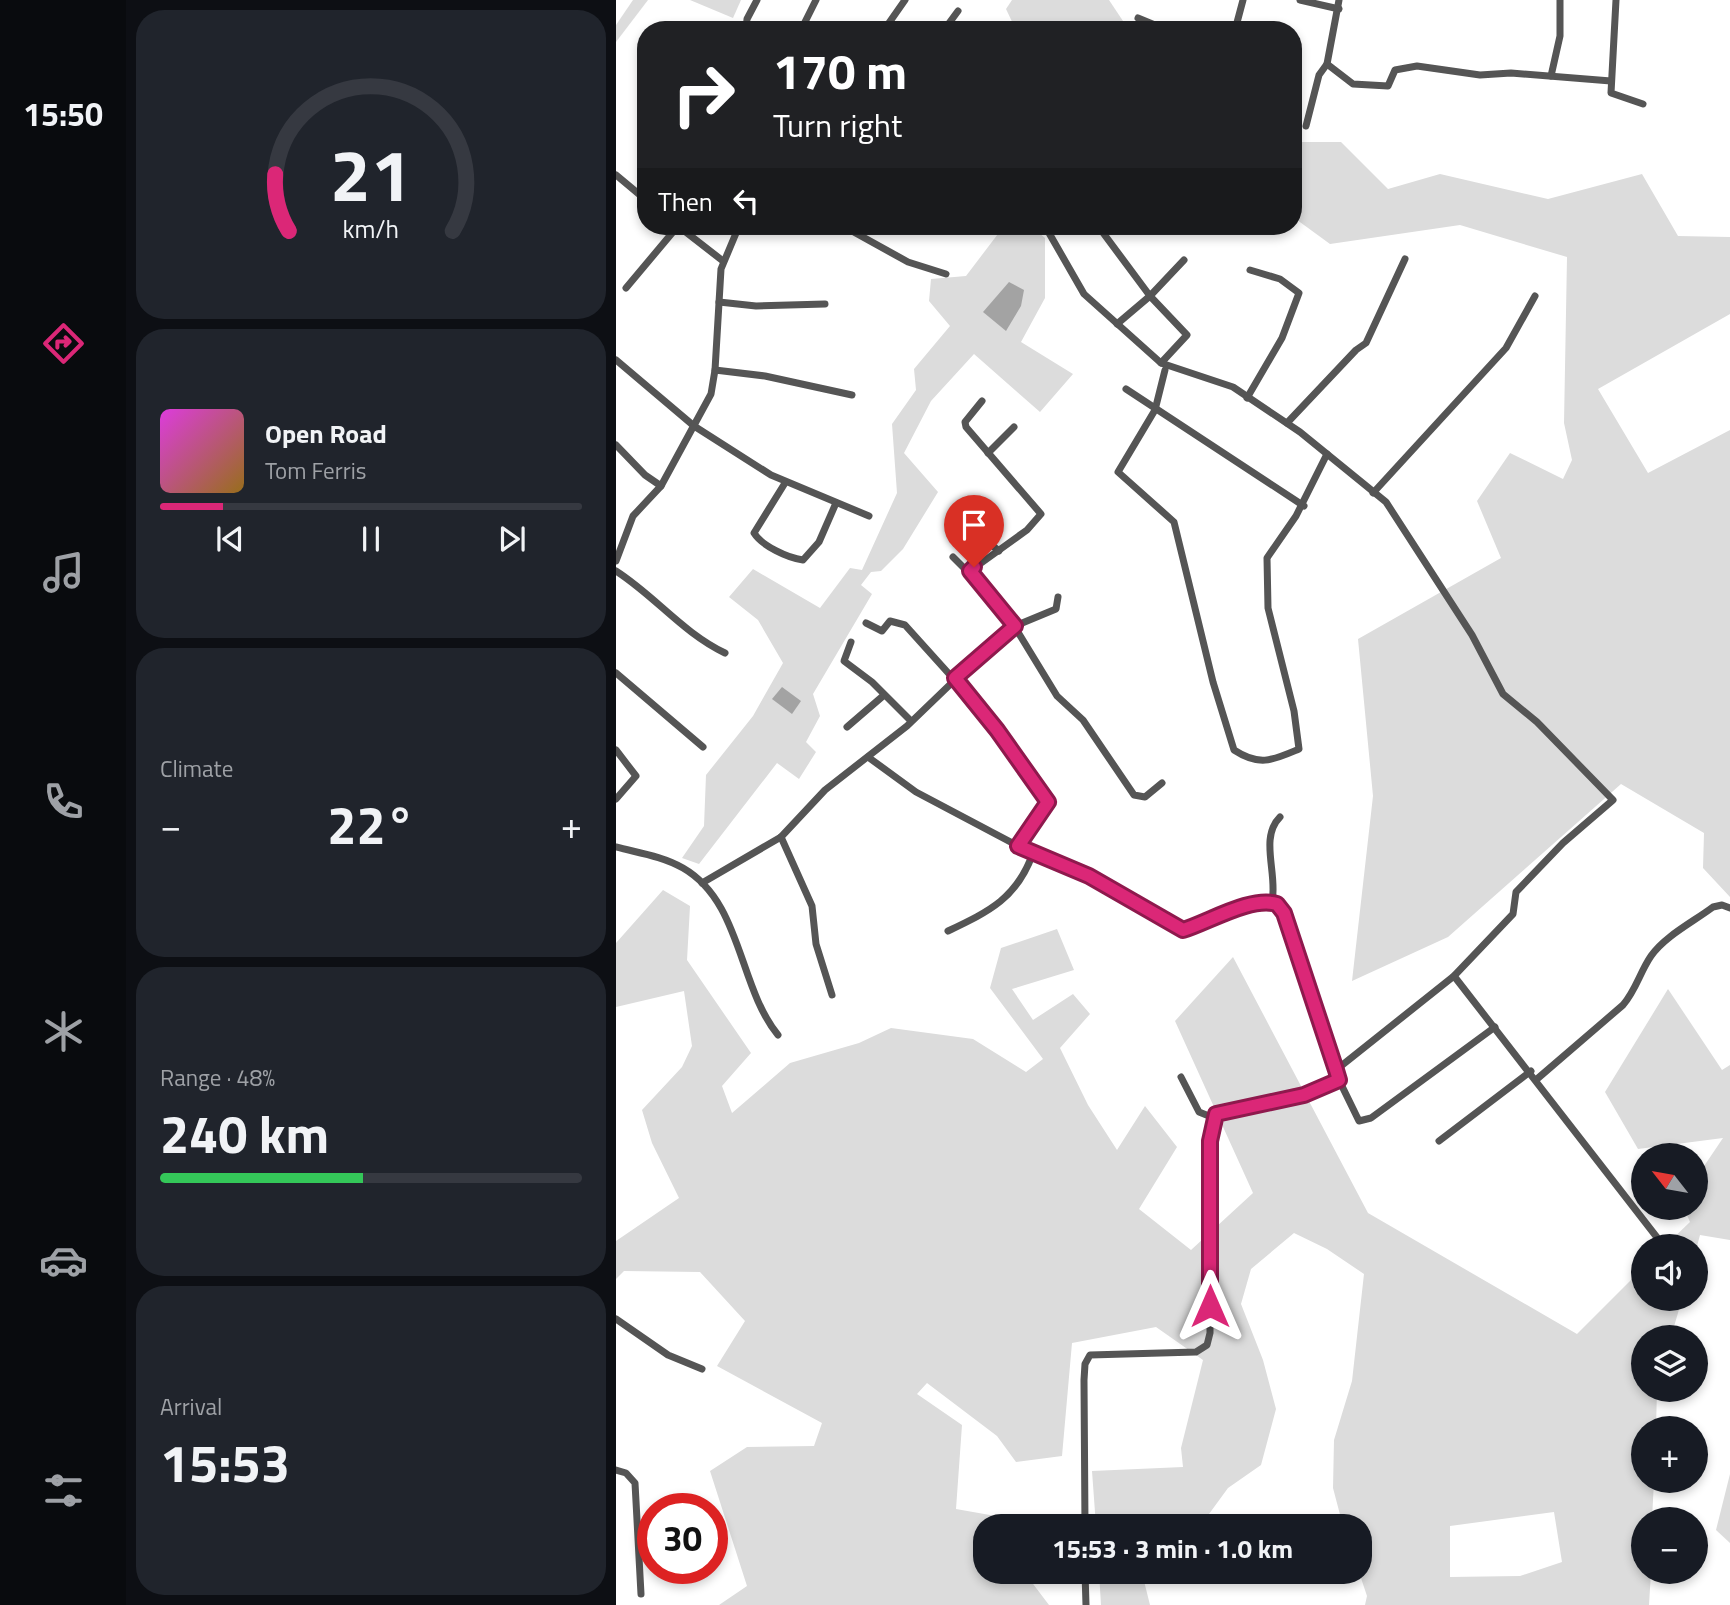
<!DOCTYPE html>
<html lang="en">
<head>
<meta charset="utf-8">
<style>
	body { margin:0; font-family:"Titillium Web",sans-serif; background:#20242c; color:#f1f3f6; height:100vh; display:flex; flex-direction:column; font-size:26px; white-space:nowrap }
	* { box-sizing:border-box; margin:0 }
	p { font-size:23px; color:#9ea1a6 }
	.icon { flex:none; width:38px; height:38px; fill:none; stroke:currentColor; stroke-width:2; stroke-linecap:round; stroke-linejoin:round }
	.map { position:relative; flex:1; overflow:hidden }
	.drawer { display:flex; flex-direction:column; gap:10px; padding:10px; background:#0d0f14; width:490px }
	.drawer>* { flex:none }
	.top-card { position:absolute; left:21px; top:21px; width:665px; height:214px; border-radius:28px; box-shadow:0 4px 10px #0003; background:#202124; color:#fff; overflow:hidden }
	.needle { width:46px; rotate:301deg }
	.buttons { position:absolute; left:1015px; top:1143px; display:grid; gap:14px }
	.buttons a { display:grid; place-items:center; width:77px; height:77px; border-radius:50%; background:#171b24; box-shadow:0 4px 10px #0003; font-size:35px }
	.speed { position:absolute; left:21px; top:1493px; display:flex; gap:14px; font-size:35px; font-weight:700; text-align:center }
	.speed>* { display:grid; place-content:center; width:91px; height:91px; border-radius:50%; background:#171b24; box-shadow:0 4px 10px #0003; line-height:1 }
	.speed .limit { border:10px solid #d22; background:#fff; color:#111 }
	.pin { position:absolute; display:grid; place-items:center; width:60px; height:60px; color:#fff; margin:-72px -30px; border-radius:50% 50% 50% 0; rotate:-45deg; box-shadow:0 0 7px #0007 }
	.pin .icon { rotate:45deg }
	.me { position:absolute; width:77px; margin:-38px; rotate:0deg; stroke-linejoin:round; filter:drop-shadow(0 0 5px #0008) }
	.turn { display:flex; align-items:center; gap:24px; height:147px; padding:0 21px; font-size:32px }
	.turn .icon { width:91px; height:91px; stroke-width:2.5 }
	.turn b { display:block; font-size:49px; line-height:60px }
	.then { display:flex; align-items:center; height:66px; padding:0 21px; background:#0003; gap:14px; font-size:26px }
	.big { font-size:52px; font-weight:700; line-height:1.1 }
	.drawer .tile { flex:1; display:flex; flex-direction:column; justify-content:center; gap:10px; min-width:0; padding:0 24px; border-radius:28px; background:#20242c }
	.drawer .dial { align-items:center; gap:0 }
	.dial svg { height:182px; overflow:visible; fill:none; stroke:#363941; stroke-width:7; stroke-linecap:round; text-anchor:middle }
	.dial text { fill:#f1f3f6; stroke:none }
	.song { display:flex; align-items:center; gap:21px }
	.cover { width:84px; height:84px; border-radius:10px; background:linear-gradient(135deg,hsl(300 70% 55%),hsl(40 70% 35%)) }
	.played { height:7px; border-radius:4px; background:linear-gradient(90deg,#db2777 15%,#363941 15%) }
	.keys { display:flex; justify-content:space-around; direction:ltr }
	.heat { display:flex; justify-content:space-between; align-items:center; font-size:38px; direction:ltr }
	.charge { height:10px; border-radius:5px; background:linear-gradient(90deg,#34c759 48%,#363941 0) }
	.trip { position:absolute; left:357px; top:1514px; width:399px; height:70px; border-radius:28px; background:#171b24; box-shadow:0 4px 10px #0003; font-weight:700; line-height:70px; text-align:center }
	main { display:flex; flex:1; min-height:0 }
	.tabs { display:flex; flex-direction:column; width:126px; justify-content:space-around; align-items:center; background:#090b0e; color:#9ea1a6 }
	.tabs .icon { width:49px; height:49px }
	.tabs .current { color:#db2777 }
	.tabs b { font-size:32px; color:#f1f3f6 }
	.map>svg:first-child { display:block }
	.green { fill:#dcdcdc; fill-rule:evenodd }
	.water { fill:#a3a3a3 }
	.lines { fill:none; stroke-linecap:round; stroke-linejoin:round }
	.minor { stroke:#555; stroke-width:7 }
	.route-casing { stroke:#8e194d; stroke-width:18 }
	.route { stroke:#db2777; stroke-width:12 }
</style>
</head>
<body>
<main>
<nav class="tabs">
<b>15:50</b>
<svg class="icon current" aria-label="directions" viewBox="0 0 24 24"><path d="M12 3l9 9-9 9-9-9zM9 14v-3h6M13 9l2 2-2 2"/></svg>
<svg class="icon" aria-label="music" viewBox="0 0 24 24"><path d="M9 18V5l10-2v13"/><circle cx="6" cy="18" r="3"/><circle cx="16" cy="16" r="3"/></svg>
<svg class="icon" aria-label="phone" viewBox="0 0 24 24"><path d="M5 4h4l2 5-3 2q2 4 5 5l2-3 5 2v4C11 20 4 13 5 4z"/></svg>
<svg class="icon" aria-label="climate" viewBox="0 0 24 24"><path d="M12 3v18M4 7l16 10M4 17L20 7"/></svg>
<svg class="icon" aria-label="car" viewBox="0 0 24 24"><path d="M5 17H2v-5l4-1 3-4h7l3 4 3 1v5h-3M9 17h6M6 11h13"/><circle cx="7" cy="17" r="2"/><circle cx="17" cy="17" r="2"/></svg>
<svg class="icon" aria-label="filters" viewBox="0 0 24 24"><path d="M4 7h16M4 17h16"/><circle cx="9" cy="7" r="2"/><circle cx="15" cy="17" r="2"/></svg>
</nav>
<section class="drawer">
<div class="tile dial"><svg viewBox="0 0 100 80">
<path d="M14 69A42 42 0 1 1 86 69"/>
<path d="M14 69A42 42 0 0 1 8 44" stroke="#db2777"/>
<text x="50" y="56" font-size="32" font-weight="700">21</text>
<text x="50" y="72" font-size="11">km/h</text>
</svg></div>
<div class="tile">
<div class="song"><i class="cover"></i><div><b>Open Road</b><p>Tom Ferris</p></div></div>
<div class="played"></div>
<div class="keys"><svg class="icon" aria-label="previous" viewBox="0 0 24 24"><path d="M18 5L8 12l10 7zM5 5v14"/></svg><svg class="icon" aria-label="pause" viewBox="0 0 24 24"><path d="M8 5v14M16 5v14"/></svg><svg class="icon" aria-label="next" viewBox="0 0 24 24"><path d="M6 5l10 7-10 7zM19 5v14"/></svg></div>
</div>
<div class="tile"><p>Climate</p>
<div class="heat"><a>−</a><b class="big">22°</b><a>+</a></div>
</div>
<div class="tile"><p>Range · 48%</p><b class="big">240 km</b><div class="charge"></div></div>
<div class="tile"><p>Arrival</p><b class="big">15:53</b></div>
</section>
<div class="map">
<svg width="1114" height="1605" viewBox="0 0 1114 1605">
	<rect width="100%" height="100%" fill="#fff"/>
	<g class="green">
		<path d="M17,0H32L0,42V25Z"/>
		<path d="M74,0H125L117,18Z"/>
		<path d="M396,0H493L513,30H400L390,9Z"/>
		<path d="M677,142H725L772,189L824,174L932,199L1026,174L1062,236L1114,237V314L982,389L1032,473L1114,430V897L1087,868L1088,833L1005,784L832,937L736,981L757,796L742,639L885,558L861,501L894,453L947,479L956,460L948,423L951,257L844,225L714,244L677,217Z"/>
		<path d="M388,226H415L429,238V298L405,342L457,374L424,412L358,354L315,401L288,453L322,492L287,549L265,571L255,572L245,585L256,594L197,694L204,716L190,742L200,752L183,779L161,763L83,864L66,858L88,826L90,775L137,716L167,663L142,620L113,597L137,569L204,608L234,568L246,570L281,493L276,424L300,390L298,369L334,326L313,301L315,279L350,276Z"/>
		<path d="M47,890L74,906L71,960L135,1053L106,1086L116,1113L174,1063L243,1043L275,1028L357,1039L410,1072L427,1059L374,988L385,948L441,929L458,970L396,989L417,1020L457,994L474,1014L444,1048L472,1105L501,1150L529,1106L561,1147L523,1209L575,1250L637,1193L559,1021L617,957L752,1213L961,1334L1027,1268V1298L1066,1299L1055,1337H1027V1390H1041L1040,1428H1027V1480L1038,1481L1036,1519H1027V1572H1035L1033,1605H749L751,1596L743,1572L744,1526H727L717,1488L718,1440L736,1381L748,1274L711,1249L678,1233L635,1269L625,1304L647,1360L660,1409L645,1465L612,1488L593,1514L559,1526H480L476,1471L567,1467L565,1448L587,1360L540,1327L456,1343L446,1456L400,1462L381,1436L311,1383L301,1394L346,1425L340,1509L391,1518L392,1526H369V1572H408L433,1605H103L131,1586L94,1471L131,1447L198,1446L206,1423L101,1366L129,1321L84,1272L8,1271L0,1279V1241L63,1198L36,1143L26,1110L66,1067L76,1046L68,991L0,1007V943ZM938,1512L946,1562L904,1576L834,1577V1526Z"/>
		<path d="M1052,989L1106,1070L1114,1065V1240L1084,1235L1080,1250V1246H1049L1074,1222L1068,1208H1080V1178L1107,1138L1022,1149L989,1092Z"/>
		<path d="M1114,1474V1543L1100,1530Z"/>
		<path d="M483,1572H529L527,1577L534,1605H485Z"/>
	</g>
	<g class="water">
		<path d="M393,282L408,290L405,306L390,331L367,312Z"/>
		<path d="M166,687L185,701L176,714L156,699Z"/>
	</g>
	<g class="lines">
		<g class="minor">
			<path d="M684,0L723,9"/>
			<path d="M1000,0L995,93L1027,104"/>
			<path d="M522,18L551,30"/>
			<path d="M130,30L131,19L141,0"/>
			<path d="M185,30L200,0"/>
			<path d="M268,30L289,0"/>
			<path d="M328,30L342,11"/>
			<path d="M619,30L627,0"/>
			<path d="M711,64L737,84L772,86L779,70L801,66L864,75L895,73L995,81"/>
			<path d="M935,76L944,36V0"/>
			<path d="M690,126L703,75L711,64L723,0"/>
			<path d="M0,175L30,200"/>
			<path d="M227,226L292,262L330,274"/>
			<path d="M429,226L468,294L545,363L617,387L684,432L770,502L856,635L887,694L921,722L997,800L947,843L900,892L897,914L838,976L720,1070"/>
			<path d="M482,226L534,296L568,260"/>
			<path d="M10,288L62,226L107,261"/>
			<path d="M103,302L140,306L209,304"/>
			<path d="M501,324L534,296L571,335L545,363"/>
			<path d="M0,360L78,426L155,475L253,516"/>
			<path d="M99,370L149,376L236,395"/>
			<path d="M549,370L539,410L502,472L558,522L597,682L618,750C644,767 657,760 683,749L678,711L652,608L651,558L680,516L711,454"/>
			<path d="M510,389L688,506"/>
			<path d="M631,398L666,338L683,293L664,279L634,270"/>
			<path d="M671,423L740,350L750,343L789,259"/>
			<path d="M0,445L29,475L45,486"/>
			<path d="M372,453L398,427"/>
			<path d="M169,483L138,533C146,546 172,558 187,560L203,542L220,503"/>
			<path d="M757,493L890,348L919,296"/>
			<path d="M338,514L383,551"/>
			<path d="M337,557L386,606L441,696L467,720L518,795L529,797L546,783"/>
			<path d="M0,561L17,516L45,486L95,394L99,370L105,269L123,226"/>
			<path d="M0,571C39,596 67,633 109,653"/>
			<path d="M354,571L411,530L425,514L350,427L349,422L366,401"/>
			<path d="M250,623L266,631L274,621L289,625L371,716L427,794L432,805L402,846"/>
			<path d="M235,642L228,661L256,682L295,721"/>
			<path d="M0,673L87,747"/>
			<path d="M231,727L267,696"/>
			<path d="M0,750L20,776L0,799"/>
			<path d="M252,757L300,792L402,846L473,876L564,929H571C593,919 638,897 661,903L668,913L723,1080L743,1121L755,1118L879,1027"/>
			<path d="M165,837L196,906L200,944L216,995"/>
			<path d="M0,847C23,853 46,856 67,868C126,902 122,986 162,1035"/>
			<path d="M86,883L165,837L209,790L291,726L373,647L399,626L440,609L442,597"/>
			<path d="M656,902C662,874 643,838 664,817"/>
			<path d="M332,931C374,911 401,898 417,853"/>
			<path d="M838,976L1043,1240"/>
			<path d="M565,1077L583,1112L598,1118"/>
			<path d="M921,1079L1007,1005C1020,990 1024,972 1035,956C1049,936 1077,922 1097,907L1106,905L1114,908"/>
			<path d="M823,1141L915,1071"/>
			<path d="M0,1319L52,1355L86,1369"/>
			<path d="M0,1470L10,1473L19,1483L25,1594"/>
			<path d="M469,1526L468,1380L469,1364L474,1355L580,1352L591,1345L594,1333V1141L600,1114L688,1095L723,1080"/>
			<path d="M469,1572L470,1605"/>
		</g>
	</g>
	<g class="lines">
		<g class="route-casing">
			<path id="route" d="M358,567L354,571L399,626L339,678L381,730L432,802L402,846L473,876L567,930C593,922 635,896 661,904L668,913L720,1070L723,1080L688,1095L600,1114L594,1141V1306"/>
		</g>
		<use href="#route" class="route"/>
	</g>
</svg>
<div class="buttons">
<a><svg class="needle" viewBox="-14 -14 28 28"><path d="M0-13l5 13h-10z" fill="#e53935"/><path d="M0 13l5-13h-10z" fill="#9ea1a6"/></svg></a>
<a><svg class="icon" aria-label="sound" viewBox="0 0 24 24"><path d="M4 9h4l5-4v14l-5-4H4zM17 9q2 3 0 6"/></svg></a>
<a><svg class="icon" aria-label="layers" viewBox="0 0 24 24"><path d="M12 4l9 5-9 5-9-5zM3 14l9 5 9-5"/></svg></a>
<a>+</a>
<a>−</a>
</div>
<div class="speed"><div class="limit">30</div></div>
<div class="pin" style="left:358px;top:567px;background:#d93025"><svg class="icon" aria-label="arrive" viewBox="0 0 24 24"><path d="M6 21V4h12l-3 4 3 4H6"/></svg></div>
<svg class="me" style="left:594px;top:1306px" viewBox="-20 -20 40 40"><path d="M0-17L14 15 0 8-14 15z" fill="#db2777" stroke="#fff" stroke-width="4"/></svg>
<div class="trip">15:53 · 3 min · 1.0 km</div>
<div class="top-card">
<div class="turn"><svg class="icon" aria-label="right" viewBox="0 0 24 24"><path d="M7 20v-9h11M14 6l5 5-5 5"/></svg><div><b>170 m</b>Turn right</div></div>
<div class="then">Then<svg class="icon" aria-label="left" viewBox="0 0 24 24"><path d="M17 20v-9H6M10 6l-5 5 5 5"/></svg></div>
</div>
</div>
</main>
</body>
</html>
